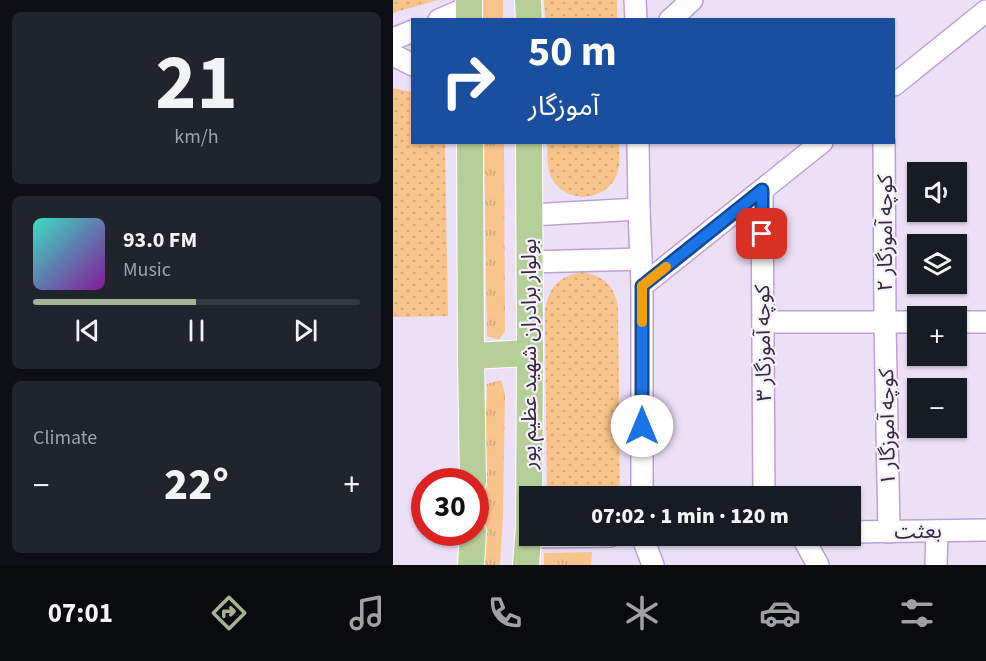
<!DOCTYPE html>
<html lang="en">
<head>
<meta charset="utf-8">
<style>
	body { margin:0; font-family:"Source Sans 3","Noto Sans Arabic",sans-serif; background:#20242c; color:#f1f3f6; height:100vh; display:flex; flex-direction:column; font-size:22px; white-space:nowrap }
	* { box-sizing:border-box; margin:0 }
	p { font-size:20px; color:#9ea1a6 }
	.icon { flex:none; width:33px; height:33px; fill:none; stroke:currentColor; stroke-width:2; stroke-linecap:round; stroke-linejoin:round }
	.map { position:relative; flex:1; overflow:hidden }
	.side { display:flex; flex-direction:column; gap:12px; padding:12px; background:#0d0f14; width:393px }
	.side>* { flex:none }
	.guide { position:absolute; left:18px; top:18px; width:484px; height:126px; border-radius:0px; box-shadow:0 2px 4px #0004; background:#1a4fa0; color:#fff; overflow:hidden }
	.fabs { position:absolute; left:514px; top:162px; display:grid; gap:12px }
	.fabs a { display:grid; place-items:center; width:60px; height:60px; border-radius:0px; background:#171b24; box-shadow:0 2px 4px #0004; font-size:30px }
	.speed { position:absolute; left:18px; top:468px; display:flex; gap:12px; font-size:30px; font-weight:700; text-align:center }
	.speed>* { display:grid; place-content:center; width:78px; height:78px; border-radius:50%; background:#171b24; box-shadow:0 2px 4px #0004; line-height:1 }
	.speed .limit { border:9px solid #d22; background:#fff; color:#111 }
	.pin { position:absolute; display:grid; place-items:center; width:51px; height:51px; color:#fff; margin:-26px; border-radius:12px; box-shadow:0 3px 9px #0006 }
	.me { position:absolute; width:66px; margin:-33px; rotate:0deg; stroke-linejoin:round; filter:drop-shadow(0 0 4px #0008) }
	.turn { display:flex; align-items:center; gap:21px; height:126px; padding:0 18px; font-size:27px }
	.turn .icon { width:78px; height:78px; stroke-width:2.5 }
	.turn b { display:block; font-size:42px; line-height:51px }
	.big { font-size:45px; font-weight:800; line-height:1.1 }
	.side .widget { flex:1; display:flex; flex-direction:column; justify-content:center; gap:9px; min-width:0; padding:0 21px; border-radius:9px; background:#20242c }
	.side .dial { align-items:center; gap:0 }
	.dial b { font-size:78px; line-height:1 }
	.song { display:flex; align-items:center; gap:18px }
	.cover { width:72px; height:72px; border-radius:9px; background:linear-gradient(135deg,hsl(170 70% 55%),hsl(290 70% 35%)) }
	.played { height:6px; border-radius:3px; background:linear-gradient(90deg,#a4b393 50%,#363941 50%) }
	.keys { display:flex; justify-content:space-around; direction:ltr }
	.heat { display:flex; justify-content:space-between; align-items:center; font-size:33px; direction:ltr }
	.trip { position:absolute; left:126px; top:486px; width:342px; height:60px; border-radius:0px; background:#171b24; box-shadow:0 2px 4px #0004; font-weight:800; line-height:60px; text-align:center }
	.tabs { display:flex; height:96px; justify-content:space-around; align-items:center; background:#090b0e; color:#9ea1a6 }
	.tabs .icon { width:42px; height:42px }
	.tabs .active { color:#a4b393 }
	.tabs b { font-size:27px; color:#f1f3f6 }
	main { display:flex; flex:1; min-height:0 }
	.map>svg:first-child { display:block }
	.grass { fill:url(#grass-tufts) }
	.park { fill:url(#park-dots) }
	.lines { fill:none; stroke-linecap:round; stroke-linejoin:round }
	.minor-casing { stroke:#bea0d7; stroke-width:24 }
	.major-casing { stroke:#fff; stroke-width:28 }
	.minor { stroke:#fff; stroke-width:21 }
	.major { stroke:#b6ce98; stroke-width:26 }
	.route-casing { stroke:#114b97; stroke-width:15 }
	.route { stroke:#1a73e8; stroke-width:10 }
	.slow { stroke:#f59e0b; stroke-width:10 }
	.labels { text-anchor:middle; stroke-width:4.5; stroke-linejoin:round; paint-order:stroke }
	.street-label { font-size:21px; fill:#35293f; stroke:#f6f0fb }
</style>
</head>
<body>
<main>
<section class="side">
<div class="widget dial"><b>21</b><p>km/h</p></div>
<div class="widget">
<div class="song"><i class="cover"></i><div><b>93.0 FM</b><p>Music</p></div></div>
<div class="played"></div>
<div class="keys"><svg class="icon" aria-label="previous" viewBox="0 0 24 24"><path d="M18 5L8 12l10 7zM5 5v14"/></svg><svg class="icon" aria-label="pause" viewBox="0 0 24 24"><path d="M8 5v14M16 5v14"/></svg><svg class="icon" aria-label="next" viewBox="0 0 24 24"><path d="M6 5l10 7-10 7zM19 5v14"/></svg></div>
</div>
<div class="widget"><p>Climate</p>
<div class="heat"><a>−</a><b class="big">22°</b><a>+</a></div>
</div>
</section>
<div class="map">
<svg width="593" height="565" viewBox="0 0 593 565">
	<defs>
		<pattern id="grass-tufts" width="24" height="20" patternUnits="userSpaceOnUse" patternTransform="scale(1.5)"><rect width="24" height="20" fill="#f8c48b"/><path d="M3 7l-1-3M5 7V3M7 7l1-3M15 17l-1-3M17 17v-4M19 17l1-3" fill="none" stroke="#d5a879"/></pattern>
		<pattern id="park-dots" width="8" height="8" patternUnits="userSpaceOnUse" patternTransform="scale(1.5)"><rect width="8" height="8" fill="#f8c48b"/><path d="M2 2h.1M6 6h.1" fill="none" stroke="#d5a879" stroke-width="1.8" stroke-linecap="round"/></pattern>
	</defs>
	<rect width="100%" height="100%" fill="#ece0f7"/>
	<g class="grass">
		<rect x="90" y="0" width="20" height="19"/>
		<path d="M91,143H111L112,331L106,340L94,336Z"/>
		<path d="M108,380L112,394L110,515L107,565H88L94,384Z"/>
		<path d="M199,552L198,565H151V553Z"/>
	</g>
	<g class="park">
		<path d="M0,0H45L0,13Z"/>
		<path d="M151,0H224V19H152Z"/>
		<path d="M0,88L19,92L20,142L52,143L55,316L0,317Z"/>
		<path d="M154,143H226C226,155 228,168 222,179C208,202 173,203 159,179C153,168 155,155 154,143Z"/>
		<path d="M189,272C212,276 222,286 225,309L227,496H154L152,310C156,287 166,276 189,272Z"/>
	</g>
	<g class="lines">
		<g class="minor-casing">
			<g id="minor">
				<path d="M242,0L243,20"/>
				<path d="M46,20L76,7"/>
				<path d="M277,20L299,0"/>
				<path d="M0,39L20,31"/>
				<path d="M0,55L20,65"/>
				<path d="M501,85L593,11"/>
				<path d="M245,142L246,209L249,286V496"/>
				<path d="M491,142L492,323L496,532"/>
				<path d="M369,190L371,496"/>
				<path d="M137,215L246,209"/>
				<path d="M137,262L248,259"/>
				<path d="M249,286L429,142"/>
				<path d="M370,322H525"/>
				<path d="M564,322H593"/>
				<path d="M458,532L593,530"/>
				<path d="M249,536L260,565"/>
				<path d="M409,536L425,565"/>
				<path d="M135,537L217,536"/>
				<path d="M543,565L544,531"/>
			</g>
		</g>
		<g class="major-casing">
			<g id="major">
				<path d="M76,0V20"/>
				<path d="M135,0L136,20"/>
				<path d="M77,142L78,356L80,482"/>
				<path d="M78,356L137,353"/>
				<path d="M78,565L80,532"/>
				<path d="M133,565L136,526L137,353L136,142"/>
			</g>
		</g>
		<use href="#minor" class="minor"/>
		<use href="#major" class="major"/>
	</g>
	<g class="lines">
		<g class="route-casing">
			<path id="route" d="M249,426V286L369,190V234"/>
		</g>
		<use href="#route" class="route"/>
		<path class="slow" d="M249,322V286L273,267"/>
	</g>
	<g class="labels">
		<g class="street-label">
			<text transform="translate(492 233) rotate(-90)" y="7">کوچه آموزگار ۲</text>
			<text transform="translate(370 343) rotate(-91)" y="7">کوچه آموزگار ۳</text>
			<text transform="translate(136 354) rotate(-90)" y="7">بولوار برادران شهید عظیم‌ پور</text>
			<text transform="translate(494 427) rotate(-91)" y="7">کوچه آموزگار ۱</text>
			<text transform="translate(525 531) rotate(-1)" y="7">بعثت</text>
		</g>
	</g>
</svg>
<div class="fabs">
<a><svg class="icon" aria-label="sound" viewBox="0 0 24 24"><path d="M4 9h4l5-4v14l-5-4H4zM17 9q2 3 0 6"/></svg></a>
<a><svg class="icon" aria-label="layers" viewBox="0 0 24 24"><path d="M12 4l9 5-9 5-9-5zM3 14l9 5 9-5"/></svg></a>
<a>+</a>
<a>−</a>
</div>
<div class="speed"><div class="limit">30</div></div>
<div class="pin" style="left:369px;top:234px;background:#d93025"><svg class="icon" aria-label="arrive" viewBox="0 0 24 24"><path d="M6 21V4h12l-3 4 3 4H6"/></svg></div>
<svg class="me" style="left:249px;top:426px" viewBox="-20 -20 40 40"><circle r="19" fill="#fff"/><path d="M0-13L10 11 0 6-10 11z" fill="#1a73e8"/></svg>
<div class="trip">07:02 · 1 min · 120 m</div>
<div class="guide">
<div class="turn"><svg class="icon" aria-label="right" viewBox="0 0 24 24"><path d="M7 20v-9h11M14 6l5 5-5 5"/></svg><div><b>50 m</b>آموزگار</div></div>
</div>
</div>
</main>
<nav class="tabs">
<b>07:01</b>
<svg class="icon active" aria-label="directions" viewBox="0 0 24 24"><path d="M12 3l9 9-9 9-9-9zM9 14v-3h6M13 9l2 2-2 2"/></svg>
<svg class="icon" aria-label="music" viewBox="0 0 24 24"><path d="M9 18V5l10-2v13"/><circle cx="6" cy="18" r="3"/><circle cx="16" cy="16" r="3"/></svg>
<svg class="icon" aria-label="phone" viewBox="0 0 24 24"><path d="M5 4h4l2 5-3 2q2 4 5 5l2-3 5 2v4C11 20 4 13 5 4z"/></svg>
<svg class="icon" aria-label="climate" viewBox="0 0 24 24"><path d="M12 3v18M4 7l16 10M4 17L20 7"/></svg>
<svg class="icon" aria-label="car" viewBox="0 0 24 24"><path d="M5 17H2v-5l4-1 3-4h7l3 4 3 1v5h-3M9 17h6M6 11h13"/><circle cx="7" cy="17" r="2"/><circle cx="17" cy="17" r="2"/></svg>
<svg class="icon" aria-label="filters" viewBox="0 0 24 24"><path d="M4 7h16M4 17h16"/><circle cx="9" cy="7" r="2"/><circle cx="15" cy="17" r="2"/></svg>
</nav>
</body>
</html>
